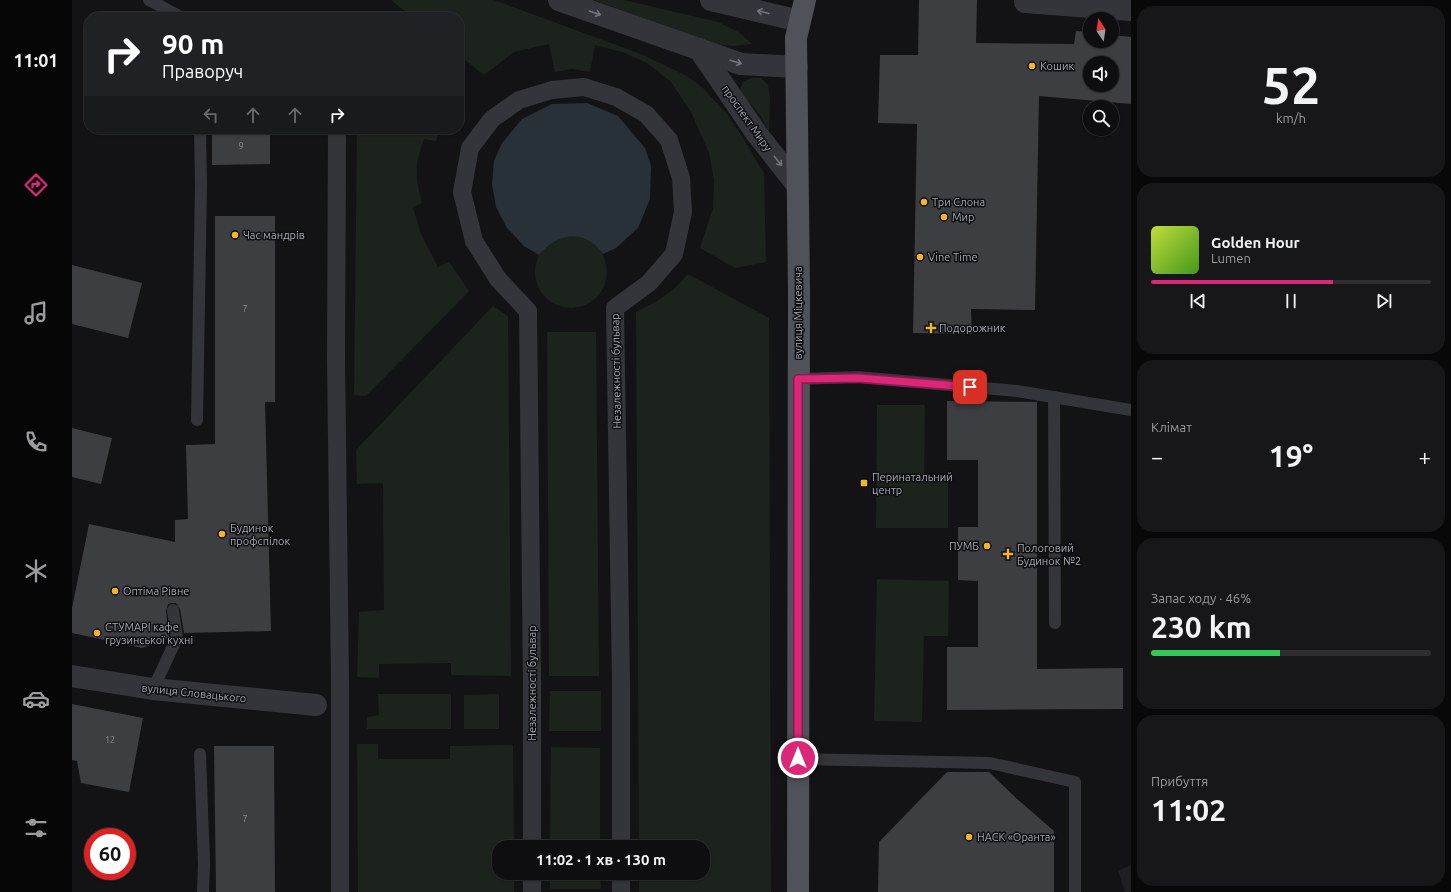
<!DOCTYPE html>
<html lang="uk">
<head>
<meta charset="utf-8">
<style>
	body { margin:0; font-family:Ubuntu,sans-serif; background:#171719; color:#f1f3f6; height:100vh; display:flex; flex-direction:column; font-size:15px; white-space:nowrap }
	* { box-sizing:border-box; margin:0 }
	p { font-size:13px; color:#9b9c9f }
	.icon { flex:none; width:22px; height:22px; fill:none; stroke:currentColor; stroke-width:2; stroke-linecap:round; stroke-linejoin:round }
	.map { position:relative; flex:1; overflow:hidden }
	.sheet { display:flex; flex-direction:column; gap:6px; padding:6px; background:#080809; width:320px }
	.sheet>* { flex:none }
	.banner { position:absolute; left:12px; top:12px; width:380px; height:122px; border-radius:16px; box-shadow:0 1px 3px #0004,0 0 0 1px #2e2e30; background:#202124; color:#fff; overflow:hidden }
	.needle { width:26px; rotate:347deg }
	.tools { position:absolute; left:1011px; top:12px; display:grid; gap:8px }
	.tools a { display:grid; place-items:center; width:36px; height:36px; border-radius:50%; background:#0e0e10; box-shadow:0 1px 3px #0004,0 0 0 1px #2e2e30; font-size:20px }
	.speed { position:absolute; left:12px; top:828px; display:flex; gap:8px; font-size:20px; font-weight:700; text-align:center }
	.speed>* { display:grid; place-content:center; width:52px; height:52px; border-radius:50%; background:#0e0e10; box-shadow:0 1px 3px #0004,0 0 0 1px #2e2e30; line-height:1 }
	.speed .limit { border:6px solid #d22; background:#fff; color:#111 }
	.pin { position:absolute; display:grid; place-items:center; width:34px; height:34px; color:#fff; margin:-17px; border-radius:8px; box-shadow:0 2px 6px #0006 }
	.me { position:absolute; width:44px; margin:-22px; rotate:0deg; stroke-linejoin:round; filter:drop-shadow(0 0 3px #0008) }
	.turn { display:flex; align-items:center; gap:14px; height:84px; padding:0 12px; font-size:18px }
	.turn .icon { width:52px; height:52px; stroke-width:2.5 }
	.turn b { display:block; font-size:28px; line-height:34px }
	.lanes { display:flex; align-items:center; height:38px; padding:0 12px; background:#0003; justify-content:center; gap:20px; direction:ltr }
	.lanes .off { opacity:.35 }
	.big { font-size:30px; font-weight:600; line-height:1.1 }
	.sheet .card { flex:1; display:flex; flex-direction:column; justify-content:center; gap:6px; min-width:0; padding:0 14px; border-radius:16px; background:#171719 }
	.sheet .dial { align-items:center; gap:0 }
	.dial b { font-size:52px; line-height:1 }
	.song { display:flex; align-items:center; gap:12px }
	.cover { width:48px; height:48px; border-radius:6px; background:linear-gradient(135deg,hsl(70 70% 55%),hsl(100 70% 35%)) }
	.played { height:4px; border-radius:2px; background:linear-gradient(90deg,#db2777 65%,#2e2e30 65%) }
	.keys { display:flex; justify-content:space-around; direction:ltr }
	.heat { display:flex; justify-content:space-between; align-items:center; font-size:22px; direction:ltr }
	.charge { height:6px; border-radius:3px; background:linear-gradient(90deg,#34c759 46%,#2e2e30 0) }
	.trip { position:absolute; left:420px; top:840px; width:218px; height:40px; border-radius:16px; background:#0e0e10; box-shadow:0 1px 3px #0004,0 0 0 1px #2e2e30; font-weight:600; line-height:40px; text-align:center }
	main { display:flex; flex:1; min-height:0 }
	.dock { display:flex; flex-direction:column; width:72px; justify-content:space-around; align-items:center; background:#060606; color:#9b9c9f }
	.dock .icon { width:28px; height:28px }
	.dock .on { color:#db2777 }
	.dock b { font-size:18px; color:#f1f3f6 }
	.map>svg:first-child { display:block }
	.built { fill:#1f1f22 }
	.green { fill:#1b231c }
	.water { fill:#293138 }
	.building { fill:#3d3e42; fill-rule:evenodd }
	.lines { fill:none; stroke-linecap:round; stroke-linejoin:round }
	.service { stroke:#34353a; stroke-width:12 }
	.pedestrian { stroke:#34353a; stroke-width:18 }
	.minor { stroke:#34353a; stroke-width:22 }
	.tertiary { stroke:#34353a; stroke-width:22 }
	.primary { stroke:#505259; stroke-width:22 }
	.oneway { stroke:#72757e }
	.route-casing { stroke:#8e194d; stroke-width:10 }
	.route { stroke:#db2777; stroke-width:7 }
	.poi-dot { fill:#f2b42d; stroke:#0e0e10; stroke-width:1.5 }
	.labels { text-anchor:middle; stroke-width:3; stroke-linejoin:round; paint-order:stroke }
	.number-label { font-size:9px; fill:#8b8e98 }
	.poi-label { font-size:11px; fill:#a5a9b5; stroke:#0e0e10; text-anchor:start }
	.street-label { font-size:11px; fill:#a5a9b5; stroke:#0e0e10 }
</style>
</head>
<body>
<main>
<nav class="dock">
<b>11:01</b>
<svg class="icon on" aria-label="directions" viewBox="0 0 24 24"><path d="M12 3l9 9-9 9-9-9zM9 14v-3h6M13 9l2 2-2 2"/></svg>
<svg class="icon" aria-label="music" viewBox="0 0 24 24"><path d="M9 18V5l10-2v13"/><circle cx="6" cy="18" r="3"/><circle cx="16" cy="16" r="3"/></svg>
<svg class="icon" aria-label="phone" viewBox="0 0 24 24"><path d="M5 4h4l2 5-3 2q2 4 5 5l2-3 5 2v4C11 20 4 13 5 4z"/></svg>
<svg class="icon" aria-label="climate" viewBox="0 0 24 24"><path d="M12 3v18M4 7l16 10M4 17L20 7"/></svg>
<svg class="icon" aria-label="car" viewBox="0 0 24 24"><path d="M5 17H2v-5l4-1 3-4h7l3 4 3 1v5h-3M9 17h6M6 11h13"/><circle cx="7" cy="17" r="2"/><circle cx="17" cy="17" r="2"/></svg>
<svg class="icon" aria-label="filters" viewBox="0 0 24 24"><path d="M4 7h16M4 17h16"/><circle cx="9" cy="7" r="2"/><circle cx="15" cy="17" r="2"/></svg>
</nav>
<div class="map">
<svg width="1059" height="892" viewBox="0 0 1059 892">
	<rect width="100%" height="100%" fill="#131315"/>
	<path class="built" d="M1059,865V892H1053L1046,871Z"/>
	<g class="green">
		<path d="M319,0H422L569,54L615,76L631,88L655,114L669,135L692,173L694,262L663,268L628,248L641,208L642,180L637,153L619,112L599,82L575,63L550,52L523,45L518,72L500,69L483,72L477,44L442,52L412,75L387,55V17H340Z"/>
		<path d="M522,0H552L646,22L668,33L680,44L661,46L642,44Z"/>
		<path d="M679,78H689L696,85L698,97L697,131L688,115L672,96L668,89L671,82Z"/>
		<path d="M285,129H368L364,141L352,139C342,167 343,174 350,203L341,207L349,234L366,267L377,262L397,291L294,396L282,395Z"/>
		<circle cx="499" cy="272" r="36"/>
		<path d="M616,274L697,318L699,892H567V873H631V847H567L564,312L587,300L603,288Z"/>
		<path d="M421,306L436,316L439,676L379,675V663L307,664V678L285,677L287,612L312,610L311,483L285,484L284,450Z"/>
		<path d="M475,332H524L527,676H477Z"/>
		<path d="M805,405H853L852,480H876V528H804Z"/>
		<path d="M805,579L877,581L876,636H852L850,722L802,721Z"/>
		<path d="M478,691H529V731H477Z"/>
		<path d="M306,694H379V729H295V717L307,715Z"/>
		<path d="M427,694V729H392V695Z"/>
		<path d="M285,744H306V759H378V746L441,745L442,847H427V873H442V892H286Z"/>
		<path d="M479,747L528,748V847H478Z"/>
		<path d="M478,873H528L529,889H478Z"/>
	</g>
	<path class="water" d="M515,103L546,116L573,148L579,166L578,199L566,228L544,248L531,254C528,251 524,245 520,243C501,229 480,239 467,255L452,246L435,228L424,207L420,184L422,161L430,143L450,119L480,104Z"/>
	<g class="building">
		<path d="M847,0H905L904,43L1002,44L1004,31L1018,32V41H1040V35L1059,37V104L967,96L963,310L899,309L900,334L841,333L845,124L806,123L808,55H846ZM1018,63H1040V85H1018Z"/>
		<path d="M140,129H198V164L140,165Z"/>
		<path d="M143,216H203V402H193L199,631L112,633L108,609L104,603H100L96,604L94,611L97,638L70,648L0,633V608L17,524L103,542V520L116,519L114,445L143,444Z"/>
		<path d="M0,265L70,283L56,338L0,324Z"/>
		<path d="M875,401L965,402V669L1051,668V709L875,710V647H906V581L886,580V527H906V460H875Z"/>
		<path d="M0,428L40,438L29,484L0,477Z"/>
		<path d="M0,704L71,718L57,792L9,783L5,761L0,760Z"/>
		<path d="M142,746H202L203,892H144Z"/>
		<path d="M875,772H917L944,798L982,831V892H806L807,842Z"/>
	</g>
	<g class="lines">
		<g class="service">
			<path d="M77,0L109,17"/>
			<path d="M726,379L786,377L945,391L1059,410"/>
			<path d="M982,397L983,623"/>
			<path d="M125,420L129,185L128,129"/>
			<path d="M81,689L105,638L101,610"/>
			<path d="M128,754L132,863L131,892"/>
			<path d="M726,759L918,763L1003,782V892"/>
		</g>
		<g class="pedestrian">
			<path d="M265,129L264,360L268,682V892"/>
			<path d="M460,847V684L456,311L426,279L402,241L390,192L398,148L420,119L447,100L480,90L512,87L544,97L574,114L597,140L609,178L611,212L602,254L577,283L543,308L549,683V847"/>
			<path d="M460,873V892"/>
			<path d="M549,873V892"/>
		</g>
		<g class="minor">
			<path d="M953,2L1059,10"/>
			<path d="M0,676L81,689L244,705"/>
		</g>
		<g class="tertiary">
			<path d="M487,0L669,64L725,67"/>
			<path d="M639,0L728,21"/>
			<path d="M627,49L685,134L725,185"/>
		</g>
		<path class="primary" d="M726,892L727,289L724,38L733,0"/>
	</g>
	<defs><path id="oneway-shaft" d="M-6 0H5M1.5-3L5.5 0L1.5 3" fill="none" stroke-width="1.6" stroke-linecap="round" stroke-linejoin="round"/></defs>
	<g class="oneway">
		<use href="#oneway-shaft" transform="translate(691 12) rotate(-166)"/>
		<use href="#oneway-shaft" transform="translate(523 13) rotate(19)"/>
		<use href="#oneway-shaft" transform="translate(664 62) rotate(18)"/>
		<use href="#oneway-shaft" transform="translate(706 161) rotate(52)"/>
	</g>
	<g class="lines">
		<g class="route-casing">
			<path id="route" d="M726,758V379L786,378L898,387"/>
		</g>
		<use href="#route" class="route"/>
	</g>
	<g class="poi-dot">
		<circle cx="960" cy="66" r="4"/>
		<circle cx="852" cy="202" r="4"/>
		<circle cx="872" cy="217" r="4"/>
		<circle cx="163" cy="235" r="4"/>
		<circle cx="848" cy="257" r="4"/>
		<path d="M857 322h4v4h4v4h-4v4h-4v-4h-4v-4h4z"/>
		<rect x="788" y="479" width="8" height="8" rx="2"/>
		<circle cx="150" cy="534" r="4"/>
		<circle cx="915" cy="546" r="4"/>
		<path d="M934 548h4v4h4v4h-4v4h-4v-4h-4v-4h4z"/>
		<circle cx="43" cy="591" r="4"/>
		<circle cx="25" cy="633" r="4"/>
		<circle cx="897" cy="837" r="4"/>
	</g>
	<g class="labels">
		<g class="number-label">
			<text x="169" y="149">9</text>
			<text x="173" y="312">7</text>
			<text x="38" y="743">12</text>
			<text x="173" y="822">7</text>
		</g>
		<g class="poi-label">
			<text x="968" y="70">Кошик</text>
			<text x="860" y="206">Три Слона</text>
			<text x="880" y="221">Мир</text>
			<text x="171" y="239">Час мандрів</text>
			<text x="856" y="261">Vine Time</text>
			<text x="867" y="332">Подорожник</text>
			<text x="800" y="481">Перинатальний<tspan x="800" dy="13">центр</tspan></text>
			<text x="158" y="532">Будинок<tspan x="158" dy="13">профспілок</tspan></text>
			<text x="907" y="550" text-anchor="end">ПУМБ</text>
			<text x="945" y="552">Пологовий<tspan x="945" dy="13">Будинок №2</tspan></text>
			<text x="51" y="595">Оптіма Рівне</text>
			<text x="33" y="631">СТУМАРІ кафе<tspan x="33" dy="13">грузинської кухні</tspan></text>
			<text x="905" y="841">НАСК «Оранта»</text>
		</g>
		<g class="street-label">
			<text transform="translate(675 118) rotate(55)" y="4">проспект Миру</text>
			<text transform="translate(726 313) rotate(-90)" y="4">вулиця Міцкевича</text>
			<text transform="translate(544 371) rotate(-91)" y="4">Незалежності бульвар</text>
			<text transform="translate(460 683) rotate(-90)" y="4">Незалежності бульвар</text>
			<text transform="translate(122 693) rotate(6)" y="4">вулиця Словацького</text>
		</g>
	</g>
</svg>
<div class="tools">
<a><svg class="needle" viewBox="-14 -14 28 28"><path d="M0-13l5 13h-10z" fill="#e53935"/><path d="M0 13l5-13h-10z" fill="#9b9c9f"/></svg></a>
<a><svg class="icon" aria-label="sound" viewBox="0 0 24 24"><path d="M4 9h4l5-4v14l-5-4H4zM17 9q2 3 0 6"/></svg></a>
<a><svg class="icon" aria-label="search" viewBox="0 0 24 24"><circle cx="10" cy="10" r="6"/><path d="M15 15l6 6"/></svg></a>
</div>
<div class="speed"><div class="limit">60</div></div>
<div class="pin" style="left:898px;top:387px;background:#d93025"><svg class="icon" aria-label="arrive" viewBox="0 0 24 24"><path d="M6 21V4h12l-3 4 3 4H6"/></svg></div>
<svg class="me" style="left:726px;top:758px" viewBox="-20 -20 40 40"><circle r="17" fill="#db2777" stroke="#fff" stroke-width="3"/><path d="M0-11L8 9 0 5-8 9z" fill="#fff"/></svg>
<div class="trip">11:02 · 1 хв · 130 m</div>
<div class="banner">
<div class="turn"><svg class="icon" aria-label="right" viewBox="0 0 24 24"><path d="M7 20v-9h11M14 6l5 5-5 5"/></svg><div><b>90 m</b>Праворуч</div></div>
<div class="lanes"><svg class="icon off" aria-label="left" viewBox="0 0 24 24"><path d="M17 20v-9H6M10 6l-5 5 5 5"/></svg><svg class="icon off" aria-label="ahead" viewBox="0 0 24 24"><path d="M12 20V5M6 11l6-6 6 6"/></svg><svg class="icon off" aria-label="ahead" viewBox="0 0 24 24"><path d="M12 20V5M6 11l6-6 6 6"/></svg><svg class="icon" aria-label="right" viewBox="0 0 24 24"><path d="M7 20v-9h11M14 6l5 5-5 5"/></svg></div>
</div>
</div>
<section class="sheet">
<div class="card dial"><b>52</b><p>km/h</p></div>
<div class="card">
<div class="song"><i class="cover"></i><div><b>Golden Hour</b><p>Lumen</p></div></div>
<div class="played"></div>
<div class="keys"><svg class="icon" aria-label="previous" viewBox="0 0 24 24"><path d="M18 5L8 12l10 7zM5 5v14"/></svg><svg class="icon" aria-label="pause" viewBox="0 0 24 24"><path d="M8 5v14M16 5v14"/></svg><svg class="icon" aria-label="next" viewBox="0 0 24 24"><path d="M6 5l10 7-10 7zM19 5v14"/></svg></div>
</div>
<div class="card"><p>Клімат</p>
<div class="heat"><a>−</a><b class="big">19°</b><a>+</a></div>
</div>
<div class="card"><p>Запас ходу · 46%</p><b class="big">230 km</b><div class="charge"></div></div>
<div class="card"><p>Прибуття</p><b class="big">11:02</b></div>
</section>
</main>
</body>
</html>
